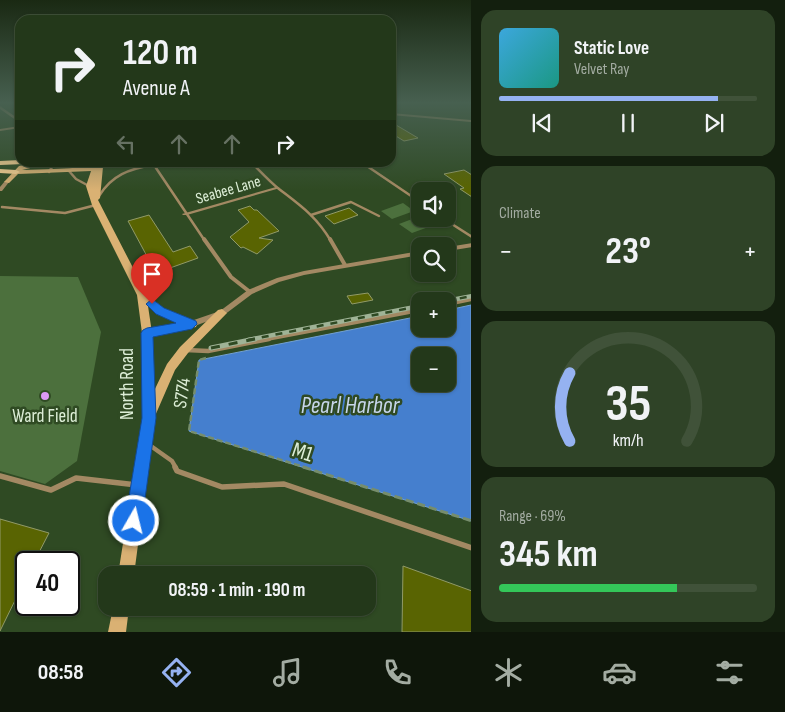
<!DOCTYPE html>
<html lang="en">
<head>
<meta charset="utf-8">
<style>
	body { margin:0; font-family:"Sofia Sans Condensed",sans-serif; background:#2f4327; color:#f1f3f6; height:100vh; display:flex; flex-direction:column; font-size:19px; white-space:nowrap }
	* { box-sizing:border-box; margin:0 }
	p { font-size:16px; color:#a3aca2 }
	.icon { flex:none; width:28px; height:28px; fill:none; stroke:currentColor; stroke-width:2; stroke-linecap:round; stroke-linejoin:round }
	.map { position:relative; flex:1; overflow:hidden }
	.details { display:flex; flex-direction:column; gap:10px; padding:10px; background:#131f0e; width:314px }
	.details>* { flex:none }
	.hud { position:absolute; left:15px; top:15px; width:381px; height:152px; border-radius:15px; box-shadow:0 1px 4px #0004,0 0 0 1px #405239; background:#23381a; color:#f1f3f6; overflow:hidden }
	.fabs { position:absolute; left:411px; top:182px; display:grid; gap:10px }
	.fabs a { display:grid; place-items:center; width:45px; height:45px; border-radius:10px; background:#23381a; box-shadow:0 1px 4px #0004,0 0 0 1px #405239; font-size:25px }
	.speed { position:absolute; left:15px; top:551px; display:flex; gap:10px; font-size:25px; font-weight:700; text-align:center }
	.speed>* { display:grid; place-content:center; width:65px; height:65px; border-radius:50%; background:#23381a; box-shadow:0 1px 4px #0004,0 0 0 1px #405239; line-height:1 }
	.speed .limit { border:2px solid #111; border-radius:8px; background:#fff; color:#111 }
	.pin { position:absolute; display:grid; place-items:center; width:42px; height:42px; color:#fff; margin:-51px -21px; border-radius:50% 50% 50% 0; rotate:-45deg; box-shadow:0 0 5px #0007 }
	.pin .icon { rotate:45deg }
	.me { position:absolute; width:55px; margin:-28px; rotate:8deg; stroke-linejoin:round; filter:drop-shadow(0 0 4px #0008) }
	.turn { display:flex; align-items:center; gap:18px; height:105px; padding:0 25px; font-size:22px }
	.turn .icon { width:65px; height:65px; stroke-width:2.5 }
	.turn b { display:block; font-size:35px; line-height:42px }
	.lanes { display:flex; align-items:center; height:48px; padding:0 25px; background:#0003; justify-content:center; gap:25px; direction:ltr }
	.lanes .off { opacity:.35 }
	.big { font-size:38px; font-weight:700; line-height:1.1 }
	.details .tile { flex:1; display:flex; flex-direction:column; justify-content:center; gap:8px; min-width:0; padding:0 18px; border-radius:15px; background:#2f4327 }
	.details .dial { align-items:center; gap:0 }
	.dial svg { height:130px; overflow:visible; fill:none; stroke:#405239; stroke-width:7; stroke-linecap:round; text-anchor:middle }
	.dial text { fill:#f1f3f6; stroke:none }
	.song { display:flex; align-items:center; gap:15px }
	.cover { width:60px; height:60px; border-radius:8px; background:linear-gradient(135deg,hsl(200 70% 55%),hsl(170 70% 35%)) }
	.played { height:5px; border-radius:2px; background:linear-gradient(90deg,#95b2f1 85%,#405239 85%) }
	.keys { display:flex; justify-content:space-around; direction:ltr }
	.heat { display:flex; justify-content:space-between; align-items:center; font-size:28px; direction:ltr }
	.charge { height:8px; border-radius:4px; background:linear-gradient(90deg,#34c759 69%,#405239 0) }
	.trip { position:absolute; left:98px; top:566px; width:278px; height:50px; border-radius:15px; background:#23381a; box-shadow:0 1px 4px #0004,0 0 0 1px #405239; font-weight:700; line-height:50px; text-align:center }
	.tab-bar { display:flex; height:80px; justify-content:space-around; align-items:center; background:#0e160a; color:#a3aca2 }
	.tab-bar .icon { width:35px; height:35px }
	.tab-bar .on { color:#95b2f1 }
	.tab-bar b { font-size:22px; color:#f1f3f6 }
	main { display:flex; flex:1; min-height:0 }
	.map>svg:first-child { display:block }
	.green { fill:#4c703d }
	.water { fill:#457fce; stroke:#73a0d1; fill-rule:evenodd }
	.building { fill:#596402; stroke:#919a68 }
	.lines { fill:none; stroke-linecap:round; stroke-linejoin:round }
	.path-far1 { stroke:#768d6c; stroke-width:2.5; stroke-dasharray:6 3; stroke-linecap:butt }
	.path { stroke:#768d6c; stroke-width:3; stroke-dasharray:8 4; stroke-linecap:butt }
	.lane-far3 { stroke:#a38963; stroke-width:2.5 }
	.lane-far2 { stroke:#a38963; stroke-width:4 }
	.lane-far1 { stroke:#a38963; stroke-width:4.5 }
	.lane { stroke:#a38963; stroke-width:5.5 }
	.street { fill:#a38963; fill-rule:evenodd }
	.secondary { fill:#dab173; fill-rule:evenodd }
	.primary { fill:#fbd192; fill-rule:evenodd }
	.rail-far1-casing { stroke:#9fb396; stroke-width:4.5 }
	.rail-casing { stroke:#9fb396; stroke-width:5 }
	.rail-far1 { stroke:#2f4a23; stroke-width:2.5; stroke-dasharray:7; stroke-linecap:butt }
	.rail { stroke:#2f4a23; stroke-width:3; stroke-dasharray:9; stroke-linecap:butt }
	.route { fill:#1a73e8; stroke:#114b97 }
	.poi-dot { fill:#dc99f4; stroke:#2f4a23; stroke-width:2 }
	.labels { text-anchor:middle; stroke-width:5; stroke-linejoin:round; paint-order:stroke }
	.far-street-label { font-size:16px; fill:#ddeed7; stroke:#2f4a23 }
	.street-label { font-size:19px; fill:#ddeed7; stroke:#2f4a23 }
	.poi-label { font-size:19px; fill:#ddeed7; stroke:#2f4a23 }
	.near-street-label { font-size:22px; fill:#ddeed7; stroke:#2f4a23 }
	.near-water-label { font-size:24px; font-style:italic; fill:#c6d5ea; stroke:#2f4a23 }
</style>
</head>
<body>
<main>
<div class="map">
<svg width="472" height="632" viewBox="0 0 472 632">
	<rect width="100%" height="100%" fill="#2f4a23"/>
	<g class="green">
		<path d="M403,203L414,211L392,219L381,211Z"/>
		<path d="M420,216V219H425L434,225L412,233L399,224Z"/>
		<path d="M0,276L78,277L101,332L77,461L45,484L0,471Z"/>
	</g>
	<path class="water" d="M471,305V521L189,431L199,360L420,316V329H448V310ZM420,356H448V384H420Z"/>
	<g class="building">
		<path d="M391,122L418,138L404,141L391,133Z"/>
		<path d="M464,170L472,175V197L460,189L464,188L444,174Z"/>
		<path d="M250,206L254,210H257L279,231L259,238L273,240L257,254L243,247L241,248L230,237L249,222L238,210Z"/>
		<path d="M349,208L358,215L334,224L325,216Z"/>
		<path d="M149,215L173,252L190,246L198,258L156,273L128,221Z"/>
		<path d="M368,293L373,300L352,304L347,296Z"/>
		<path d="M0,519L49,533L34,562H26V578L0,631Z"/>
		<path d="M403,566L472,591V632H402Z"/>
	</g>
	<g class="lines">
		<path class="path-far1" d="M206,358L199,360L189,431L307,468"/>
		<path class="path" d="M303,467L472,521"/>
		<g class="lane-far3">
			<path d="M152,162L205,241"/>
			<path d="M251,162C260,171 269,181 279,189C301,206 316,216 331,241"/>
			<path d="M361,162L420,202"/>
			<path d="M69,171L76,179L89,186"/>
			<path d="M49,172L55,162"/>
			<path d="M99,196C112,175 129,169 153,165"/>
			<path d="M2,207L65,213L96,205"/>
			<path d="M311,215L351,202L379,216"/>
			<path d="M444,219L472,237"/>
		</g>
		<g class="lane-far2">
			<path d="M204,239L231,277L250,292"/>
			<path d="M330,239L345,265"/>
			<path d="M448,304L472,299"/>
			<path d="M262,340L420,310"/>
		</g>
		<g class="lane-far1">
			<path d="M186,350L208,351L269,339"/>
			<path d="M148,444L172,461L176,468"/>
		</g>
		<g class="lane">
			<path d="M175,467L177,471L222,487L284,484L472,548"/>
			<path d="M0,476L51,490L76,478L137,485"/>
		</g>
		<g class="street">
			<path d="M0,106L20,120V123L0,109Z"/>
			<path d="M391,113L472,120V122L391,115Z"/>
			<path d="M20,126V128L0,131V129Z"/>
			<path d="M5,181L9,182L2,191H0V187Z"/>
			<path d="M276,187L280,188L187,215H183L182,214Z"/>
			<path d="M472,243V247L448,251V247Z"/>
			<path d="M420,251V255L304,275L279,282L252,294L224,315L192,327L147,336L144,335L143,333L144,331L147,330L191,321L220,311L248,290L277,278L304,271Z"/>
		</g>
		<g class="secondary">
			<path d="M37,162H56L22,170C43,169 64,169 85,167C94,167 100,162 108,162L103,167L100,198L98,200L146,293L163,308L196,321L197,324L196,327C185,330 157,314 148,306L152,333L154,391L167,364L180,347L218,310L222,309L227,313L188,353L175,370L155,416L134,575H118L143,417L142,333L137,295L92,205L86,186L91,171L18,174L9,183L4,182L19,166Z"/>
			<path d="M66,162H84L90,165L87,167Z"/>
			<path d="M113,608H129L126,632H108Z"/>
		</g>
		<g class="primary">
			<path d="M20,160V162L24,164L0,165V161Z"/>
			<path d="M0,169L16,170L20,172L16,174L0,173Z"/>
		</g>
		<g class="rail-far1-casing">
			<g id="rail-far1">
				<path d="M446,301L472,296"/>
				<path d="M248,340L420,306"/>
			</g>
		</g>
		<g class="rail-casing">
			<path id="rail" d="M211,348L255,339"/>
		</g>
		<use href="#rail-far1" class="rail-far1"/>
		<use href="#rail" class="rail"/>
	</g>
	<linearGradient id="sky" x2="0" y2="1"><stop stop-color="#1a2913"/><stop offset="0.54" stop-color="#476050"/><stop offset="1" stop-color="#476050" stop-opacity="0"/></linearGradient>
	<rect width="472" height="190" fill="url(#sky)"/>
	<path class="route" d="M152,299L164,308L196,321L197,324L192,329L153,337L156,418L142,521L140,527L134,530L128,527L125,521L142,418L141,333L143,330L147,328L176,323L156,314L146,304Z"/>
	<circle class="poi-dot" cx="45" cy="396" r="5"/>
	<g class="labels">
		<g class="far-street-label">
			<text transform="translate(228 189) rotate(-16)" y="6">Seabee Lane</text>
		</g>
		<g class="street-label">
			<text transform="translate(126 384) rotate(-90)" y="7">North Road</text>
			<text transform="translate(181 393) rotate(-82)" y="7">S774</text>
		</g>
		<g class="poi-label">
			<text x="45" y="422">Ward Field</text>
		</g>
		<g class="near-street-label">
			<text transform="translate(303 451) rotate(18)" y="8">M1</text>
		</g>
		<g class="near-water-label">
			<text x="350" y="413">Pearl Harbor</text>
		</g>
	</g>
</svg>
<div class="fabs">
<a><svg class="icon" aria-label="sound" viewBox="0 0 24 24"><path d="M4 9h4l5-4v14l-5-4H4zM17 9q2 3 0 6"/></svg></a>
<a><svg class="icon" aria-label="search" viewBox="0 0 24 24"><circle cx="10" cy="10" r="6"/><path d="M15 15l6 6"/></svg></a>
<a>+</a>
<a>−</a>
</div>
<div class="speed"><div class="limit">40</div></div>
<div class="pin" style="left:152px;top:304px;background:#d93025"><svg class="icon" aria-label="arrive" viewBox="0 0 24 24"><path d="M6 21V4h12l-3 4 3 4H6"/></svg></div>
<svg class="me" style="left:134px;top:521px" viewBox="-20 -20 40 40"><circle r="17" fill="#1a73e8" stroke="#fff" stroke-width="3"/><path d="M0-11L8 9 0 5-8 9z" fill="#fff"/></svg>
<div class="trip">08:59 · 1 min · 190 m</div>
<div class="hud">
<div class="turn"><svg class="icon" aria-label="right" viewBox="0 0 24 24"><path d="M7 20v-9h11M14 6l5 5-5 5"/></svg><div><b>120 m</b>Avenue A</div></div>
<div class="lanes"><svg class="icon off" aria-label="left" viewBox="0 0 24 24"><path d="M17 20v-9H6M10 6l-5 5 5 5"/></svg><svg class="icon off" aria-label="ahead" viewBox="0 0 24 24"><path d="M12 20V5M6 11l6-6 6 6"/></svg><svg class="icon off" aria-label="ahead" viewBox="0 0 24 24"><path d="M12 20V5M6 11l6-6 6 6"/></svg><svg class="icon" aria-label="right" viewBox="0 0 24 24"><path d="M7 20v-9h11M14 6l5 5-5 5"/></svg></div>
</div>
</div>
<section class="details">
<div class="tile">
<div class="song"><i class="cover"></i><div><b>Static Love</b><p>Velvet Ray</p></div></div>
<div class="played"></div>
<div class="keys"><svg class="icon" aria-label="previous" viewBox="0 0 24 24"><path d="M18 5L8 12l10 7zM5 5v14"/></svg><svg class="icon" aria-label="pause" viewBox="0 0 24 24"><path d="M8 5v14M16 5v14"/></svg><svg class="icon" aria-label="next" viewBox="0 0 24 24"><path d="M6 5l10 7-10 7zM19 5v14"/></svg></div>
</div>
<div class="tile"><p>Climate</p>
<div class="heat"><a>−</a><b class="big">23°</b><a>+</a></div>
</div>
<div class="tile dial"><svg viewBox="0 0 100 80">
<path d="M14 69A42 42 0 1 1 86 69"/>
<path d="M14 69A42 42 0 0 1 14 27" stroke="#95b2f1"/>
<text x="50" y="56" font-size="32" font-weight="700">35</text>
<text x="50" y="72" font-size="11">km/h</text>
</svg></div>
<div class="tile"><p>Range · 69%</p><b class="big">345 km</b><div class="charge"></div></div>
</section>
</main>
<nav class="tab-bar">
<b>08:58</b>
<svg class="icon on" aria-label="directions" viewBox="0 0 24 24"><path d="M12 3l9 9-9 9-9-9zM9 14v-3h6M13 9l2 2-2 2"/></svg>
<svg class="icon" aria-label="music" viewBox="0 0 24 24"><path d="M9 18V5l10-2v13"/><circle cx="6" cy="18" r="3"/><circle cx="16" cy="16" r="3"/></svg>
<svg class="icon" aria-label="phone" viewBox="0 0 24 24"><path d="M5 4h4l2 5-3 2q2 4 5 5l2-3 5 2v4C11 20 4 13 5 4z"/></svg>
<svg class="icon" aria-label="climate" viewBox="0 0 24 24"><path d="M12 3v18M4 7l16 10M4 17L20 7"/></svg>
<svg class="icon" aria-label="car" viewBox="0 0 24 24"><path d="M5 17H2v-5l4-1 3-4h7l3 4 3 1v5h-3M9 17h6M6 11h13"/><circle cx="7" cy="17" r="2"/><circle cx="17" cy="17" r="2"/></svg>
<svg class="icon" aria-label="filters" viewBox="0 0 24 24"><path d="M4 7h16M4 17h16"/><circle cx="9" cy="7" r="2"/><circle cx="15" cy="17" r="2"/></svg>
</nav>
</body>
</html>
